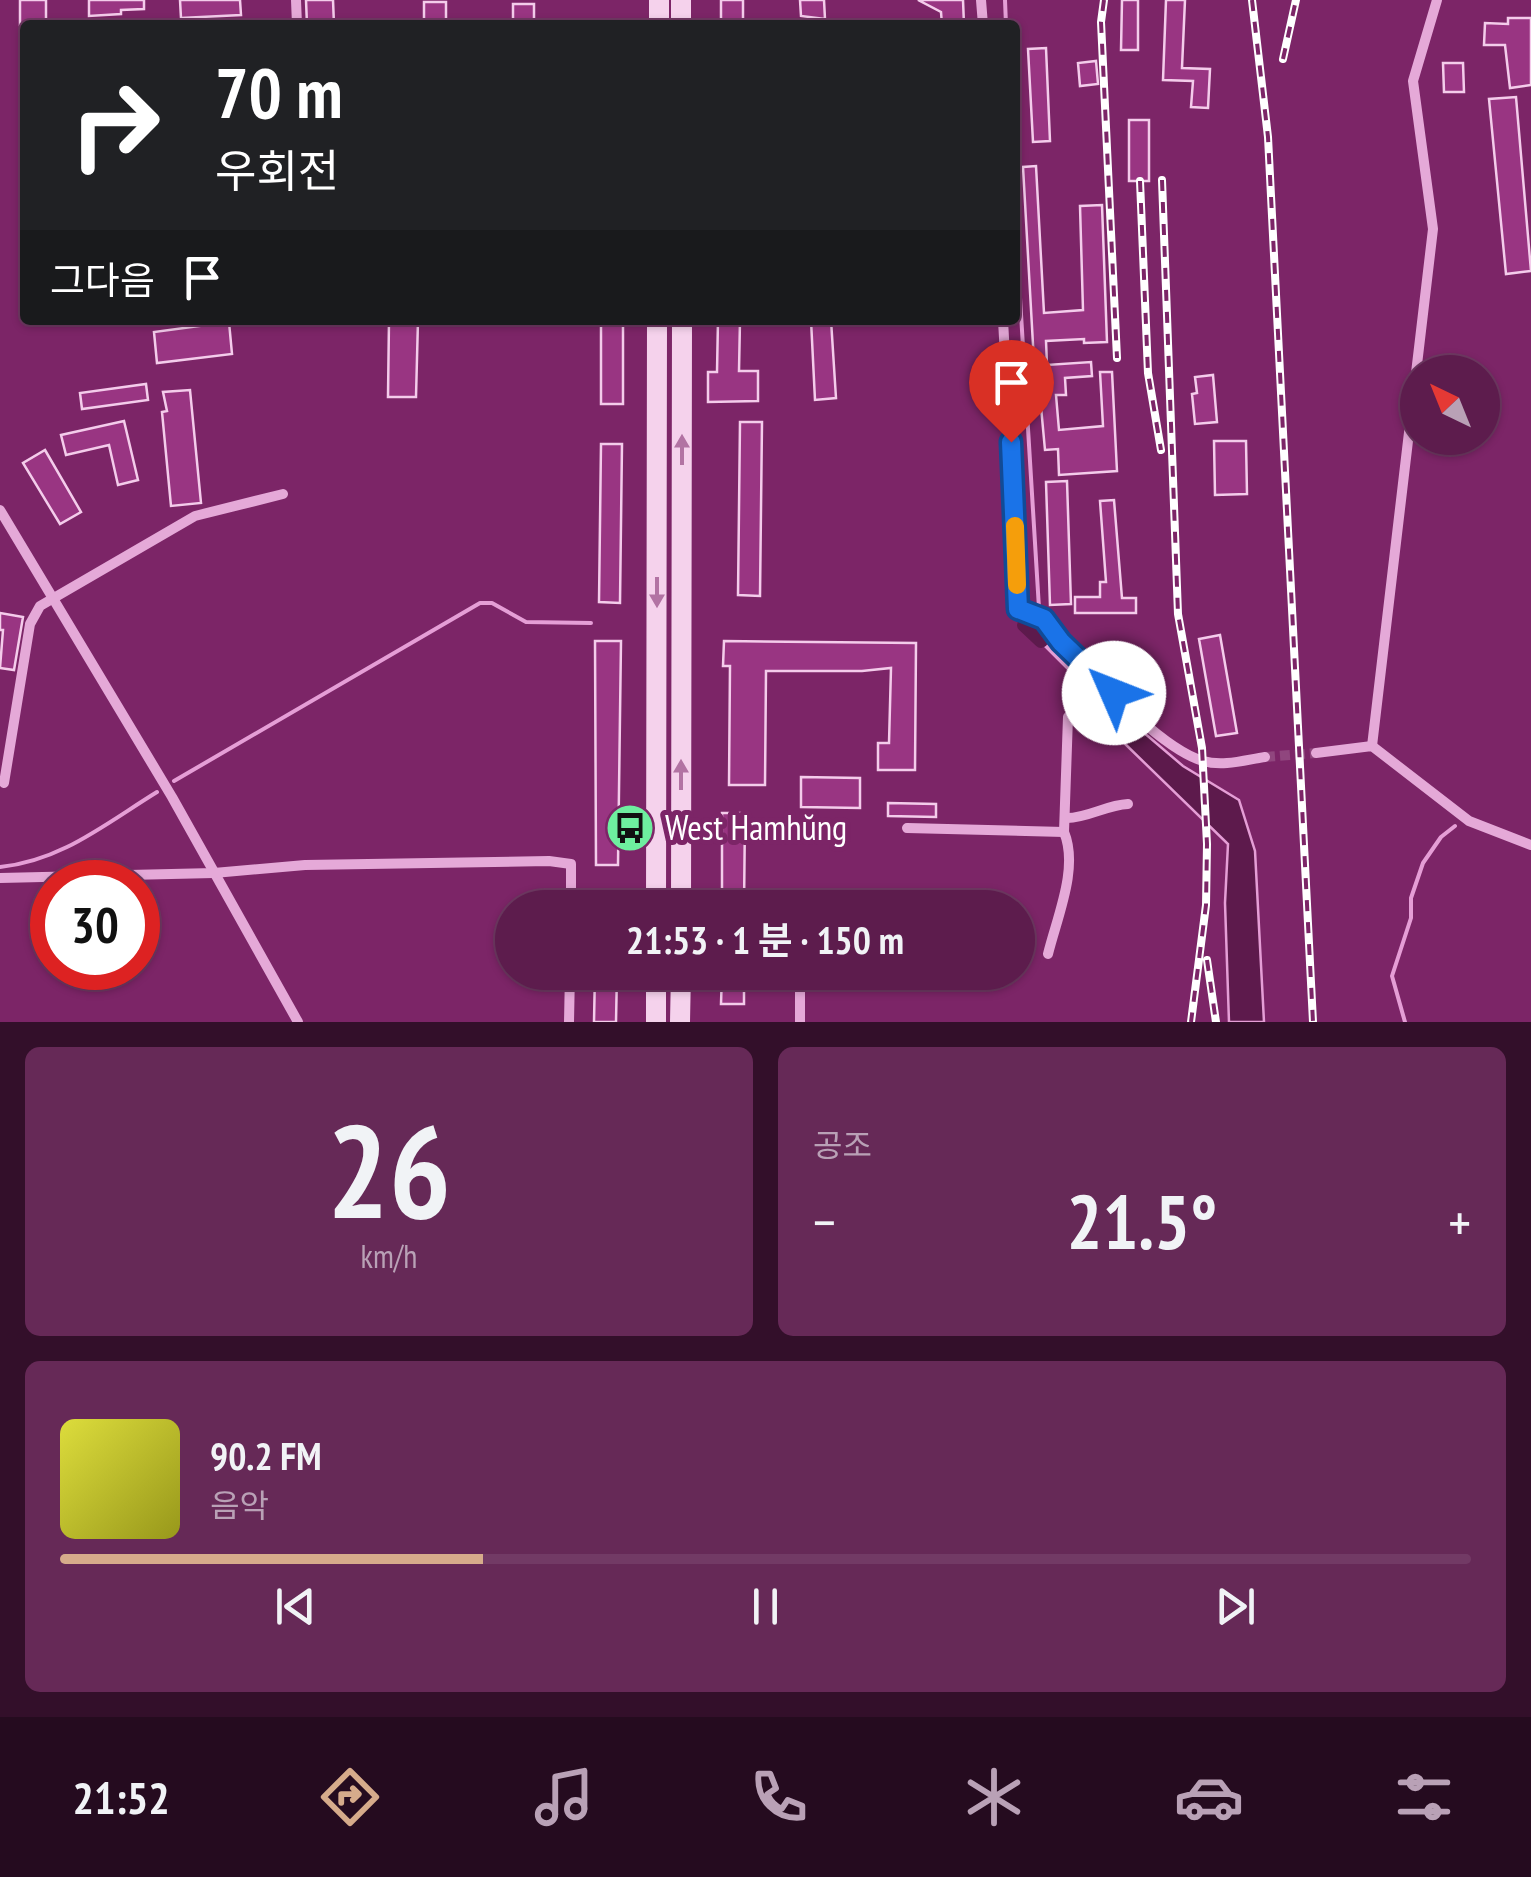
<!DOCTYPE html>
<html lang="ko">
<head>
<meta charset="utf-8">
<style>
	body { margin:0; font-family:"PT Sans Narrow","Noto Sans KR",sans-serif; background:#662957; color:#f1f3f6; height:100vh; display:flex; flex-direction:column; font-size:38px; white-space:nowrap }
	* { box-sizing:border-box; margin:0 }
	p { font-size:32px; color:#b9a1b6 }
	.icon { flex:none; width:55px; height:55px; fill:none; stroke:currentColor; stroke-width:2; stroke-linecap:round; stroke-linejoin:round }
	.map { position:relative; height:1022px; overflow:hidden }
	.panel { display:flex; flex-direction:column; gap:25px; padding:25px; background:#330f2a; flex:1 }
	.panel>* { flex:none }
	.top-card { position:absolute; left:20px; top:20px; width:1000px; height:305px; border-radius:10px; box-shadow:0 2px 8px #0004,0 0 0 2px #723a65; background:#202124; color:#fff; overflow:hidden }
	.needle { width:65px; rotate:317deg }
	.tools { position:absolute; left:1400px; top:355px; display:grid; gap:20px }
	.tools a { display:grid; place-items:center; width:100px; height:100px; border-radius:50%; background:#5d1c4d; box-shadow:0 2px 8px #0004,0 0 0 2px #723a65; font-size:50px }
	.speed { position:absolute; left:30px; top:860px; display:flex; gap:20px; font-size:50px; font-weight:700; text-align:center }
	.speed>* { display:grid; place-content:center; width:130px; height:130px; border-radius:50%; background:#5d1c4d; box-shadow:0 2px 8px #0004,0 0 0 2px #723a65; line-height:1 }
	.speed .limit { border:15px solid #d22; background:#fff; color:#111 }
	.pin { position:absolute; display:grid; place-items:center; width:85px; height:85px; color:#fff; margin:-102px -42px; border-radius:50% 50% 50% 0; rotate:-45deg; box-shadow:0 0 10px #0007 }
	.pin .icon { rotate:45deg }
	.me { position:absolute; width:110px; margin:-55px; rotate:314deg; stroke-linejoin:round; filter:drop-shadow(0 0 8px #0008) }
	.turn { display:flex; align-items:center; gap:35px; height:210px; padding:0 30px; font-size:45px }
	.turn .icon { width:130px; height:130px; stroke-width:2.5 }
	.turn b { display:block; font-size:70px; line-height:85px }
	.then { display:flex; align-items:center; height:95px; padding:0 30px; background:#0003; gap:20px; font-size:38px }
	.big { font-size:75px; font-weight:600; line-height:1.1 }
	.panel .card { flex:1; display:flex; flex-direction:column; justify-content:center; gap:15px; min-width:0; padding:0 35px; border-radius:15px; background:#662957 }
	.panel .dial { align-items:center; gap:0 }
	.dial b { font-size:130px; line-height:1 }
	.song { display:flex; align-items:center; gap:30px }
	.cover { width:120px; height:120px; border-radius:15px; background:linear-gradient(135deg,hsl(60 70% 55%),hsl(60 70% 35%)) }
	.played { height:10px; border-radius:5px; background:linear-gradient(90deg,#d6ab8b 30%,#723a65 30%) }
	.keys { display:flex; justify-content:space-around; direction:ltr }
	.heat { display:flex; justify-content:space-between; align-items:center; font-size:55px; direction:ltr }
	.panel .tiles { flex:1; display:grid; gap:25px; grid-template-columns:1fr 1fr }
	.card:last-child { grid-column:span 2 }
	.trip { position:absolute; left:495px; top:890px; width:540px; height:100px; border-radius:50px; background:#5d1c4d; box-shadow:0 2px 8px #0004,0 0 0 2px #723a65; font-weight:600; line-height:100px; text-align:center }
	.tab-bar { display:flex; height:160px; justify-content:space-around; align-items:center; background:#250b1f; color:#b9a1b6 }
	.tab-bar .icon { width:70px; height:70px }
	.tab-bar .selected { color:#d6ab8b }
	.tab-bar b { font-size:45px; color:#f1f3f6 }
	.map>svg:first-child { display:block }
	.water { fill:#5d1a4c; stroke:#e59ed6; stroke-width:2.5 }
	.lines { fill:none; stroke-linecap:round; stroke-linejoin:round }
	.stream { stroke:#e59ed6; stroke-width:4 }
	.canal { stroke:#5d1a4c; stroke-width:14 }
	.building { fill:#993582; stroke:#f4cceb; stroke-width:2.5 }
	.minor-tunnel { stroke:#90467e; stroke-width:10; stroke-dasharray:10 5; stroke-linecap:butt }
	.minor { stroke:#e5a9d8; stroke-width:10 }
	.secondary { stroke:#f5d2ec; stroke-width:20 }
	.rail-casing { stroke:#fff; stroke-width:8 }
	.rail { stroke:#7c2567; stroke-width:4; stroke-dasharray:11; stroke-linecap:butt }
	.oneway { fill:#b273a3 }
	.route-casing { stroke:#114b97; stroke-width:25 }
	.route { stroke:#1a73e8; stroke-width:18 }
	.slow { stroke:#f59e0b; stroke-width:18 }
	.labels { text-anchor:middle; stroke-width:10; stroke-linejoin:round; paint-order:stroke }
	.poi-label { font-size:35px; fill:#fff; stroke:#7c2567; text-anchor:start }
</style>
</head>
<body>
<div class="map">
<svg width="1531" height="1022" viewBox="0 0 1531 1022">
	<rect width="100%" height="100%" fill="#7c2567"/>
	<path class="water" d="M1136,726L1183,766L1239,800L1255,851L1264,1022H1229L1225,903L1228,844L1120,739Z"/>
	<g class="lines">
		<g class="stream">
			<path d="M1005,0L1006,25"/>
			<path d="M1015,216L1041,641L1133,733"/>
			<path d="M174,781L480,603H492L526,622L591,623"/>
			<path d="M0,867C61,861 105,824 157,792"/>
			<path d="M1405,1022L1392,976L1411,918V898L1423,863L1441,837L1455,826"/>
		</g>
		<path class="canal" d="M1024,625L1041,641"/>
	</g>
	<g class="building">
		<rect x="20" y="0" width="26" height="25"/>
		<path d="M89,0H144V9L121,10V14L89,16Z"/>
		<path d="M180,0H240L241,15L181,18Z"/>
		<path d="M306,0H333L334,25H307Z"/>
		<rect x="721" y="0" width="22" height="25"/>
		<path d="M800,0H824L825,19L801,16Z"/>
		<path d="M918,0H963L964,25H942L941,12Z"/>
		<path d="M1122,0H1138V50H1121Z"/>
		<path d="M1166,0H1185L1182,68L1210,69L1208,108L1191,107L1193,81L1163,80Z"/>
		<rect x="424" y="2" width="22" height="23"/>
		<rect x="513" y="4" width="21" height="21"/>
		<path d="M1508,18H1531V85L1510,88L1505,45H1484L1485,23L1508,24Z"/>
		<path d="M1046,48L1050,141L1033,142L1028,49Z"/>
		<path d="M1096,61L1098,84L1080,86L1078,63Z"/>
		<path d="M1443,63H1463L1464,92H1444Z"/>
		<path d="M1516,97L1531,271L1506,274L1489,99Z"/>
		<rect x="1129" y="120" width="20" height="61"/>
		<path d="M1036,166L1044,313L1083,310L1080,206L1102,205L1107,342L1084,343V339L1046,341L1047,365L1091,362L1092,376L1065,378L1066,395H1056L1059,430L1103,426L1100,372H1112L1117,471L1059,475L1058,449L1045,450L1040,396H1038L1035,380L1023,167Z"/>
		<path d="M389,320H418L416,397H388Z"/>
		<rect x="601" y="320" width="22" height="84"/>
		<path d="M718,320H740L739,371H758V401L708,402V372H717Z"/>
		<path d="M811,320H831L836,398L815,400Z"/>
		<path d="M229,322L232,354L157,363L154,332Z"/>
		<path d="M1213,375L1217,422L1195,424L1192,394L1197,393L1195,377Z"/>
		<path d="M146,384L148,400L82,409L80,393Z"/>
		<path d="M190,390L201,503L171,506L162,412L167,411L163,392Z"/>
		<path d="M124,421L138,480L118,485L109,445L66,455L61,435Z"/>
		<path d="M740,422H762L760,596L738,595Z"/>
		<path d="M1214,441H1246L1247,494L1215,495Z"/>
		<path d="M601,444H622L620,603L599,602Z"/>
		<path d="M45,450L81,512L60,524L23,463Z"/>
		<path d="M1067,481L1071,604L1050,605L1046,482Z"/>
		<path d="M1114,500L1122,598H1136V613H1075V597H1100V582H1106L1100,501Z"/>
		<path d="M0,613L23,617L14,670L0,668L3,630H0Z"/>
		<path d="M1220,635L1237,733L1216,736L1199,639Z"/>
		<path d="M595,641H621L618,865H596Z"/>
		<path d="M724,641L916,643L915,770H878V743H889L891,668L862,671H766L765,785H729L730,666H723Z"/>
		<path d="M801,777L860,778V808L801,807Z"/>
		<path d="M888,803L936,804V817L888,816Z"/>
		<path d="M722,813H745L744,908H722Z"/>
		<path d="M595,972H617L616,1022H594Z"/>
		<path d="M722,972H744V1004H721Z"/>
	</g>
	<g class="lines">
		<path class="minor-tunnel" d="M1265,757L1316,753"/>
		<g class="minor">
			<path d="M296,0L297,25"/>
			<path d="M981,0L983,25"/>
			<path d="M1003,320L1019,609C1044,614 1049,629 1066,646C1097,678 1161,749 1203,761C1223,767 1245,760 1265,757"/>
			<path d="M0,510L172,797L298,1022"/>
			<path d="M1372,746L1433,229L1413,81L1437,0"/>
			<path d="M1316,753L1372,746L1469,821L1531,845"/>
			<path d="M4,783L30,624L40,606L195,516L283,494"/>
			<path d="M1067,818C1088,818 1106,805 1128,804"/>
			<path d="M907,828L1064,832"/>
			<path d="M0,878L214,873L305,865L549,861L571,864V908"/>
			<path d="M1048,954C1057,917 1079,868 1064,832L1068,717"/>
			<path d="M800,972V1022"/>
			<path d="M569,1022L570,972"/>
		</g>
		<g class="secondary">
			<path d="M681,0V25"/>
			<path d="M659,25V0"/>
			<path d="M656,908L657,320"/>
			<path d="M681,908L682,320"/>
			<path d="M656,1022V972"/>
			<path d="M680,1022L681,972"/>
		</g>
		<g class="rail-casing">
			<g id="rail">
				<path d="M1104,0L1101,22L1117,358"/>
				<path d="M1252,0L1268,137L1313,1022"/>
				<path d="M1283,59L1296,0"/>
				<path d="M1162,180L1178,614L1202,748L1207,844L1206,905L1191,1022"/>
				<path d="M1140,181L1148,373L1161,450"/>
				<path d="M1207,960L1216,1022"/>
			</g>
		</g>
		<use href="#rail" class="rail"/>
	</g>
	<defs><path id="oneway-solid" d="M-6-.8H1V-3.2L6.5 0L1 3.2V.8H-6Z" transform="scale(2.5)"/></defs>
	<g class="oneway">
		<use href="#oneway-solid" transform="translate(682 450) rotate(-90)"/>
		<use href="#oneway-solid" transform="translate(657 592) rotate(90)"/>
		<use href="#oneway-solid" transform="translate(681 775) rotate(-90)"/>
	</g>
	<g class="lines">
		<g class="route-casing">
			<path id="route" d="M1011,442L1018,609L1044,619L1061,642L1114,693"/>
		</g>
		<use href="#route" class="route"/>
		<path class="slow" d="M1015,526L1017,585"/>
	</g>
	<defs>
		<g id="bus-disc" transform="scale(2.5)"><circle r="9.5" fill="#6eee9f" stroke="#7c2567"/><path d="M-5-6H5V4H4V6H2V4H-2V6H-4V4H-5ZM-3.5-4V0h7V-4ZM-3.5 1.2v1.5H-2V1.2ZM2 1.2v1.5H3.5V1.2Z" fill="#111"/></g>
	</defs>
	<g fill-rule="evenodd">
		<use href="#bus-disc" x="630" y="828"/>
	</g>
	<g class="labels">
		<g class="poi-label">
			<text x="665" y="840">West Hamhŭng</text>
		</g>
	</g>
</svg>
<div class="tools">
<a><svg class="needle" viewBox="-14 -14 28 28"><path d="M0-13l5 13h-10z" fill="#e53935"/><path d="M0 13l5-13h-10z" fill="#b9a1b6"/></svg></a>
</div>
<div class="speed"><div class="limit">30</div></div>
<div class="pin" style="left:1011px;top:442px;background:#d93025"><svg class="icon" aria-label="arrive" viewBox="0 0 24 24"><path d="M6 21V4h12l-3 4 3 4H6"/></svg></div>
<svg class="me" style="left:1114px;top:693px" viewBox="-20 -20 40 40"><circle r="19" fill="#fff"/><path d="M0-13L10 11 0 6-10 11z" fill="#1a73e8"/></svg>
<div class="trip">21:53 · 1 분 · 150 m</div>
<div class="top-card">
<div class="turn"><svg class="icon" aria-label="right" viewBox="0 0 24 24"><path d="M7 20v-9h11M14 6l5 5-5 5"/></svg><div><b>70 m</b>우회전</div></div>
<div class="then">그다음<svg class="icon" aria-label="arrive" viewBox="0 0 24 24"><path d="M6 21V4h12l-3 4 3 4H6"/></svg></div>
</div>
</div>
<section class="panel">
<div class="tiles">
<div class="card dial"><b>26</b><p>km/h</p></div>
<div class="card"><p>공조</p>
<div class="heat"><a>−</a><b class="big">21.5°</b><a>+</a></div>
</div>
<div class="card">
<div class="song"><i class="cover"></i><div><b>90.2 FM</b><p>음악</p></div></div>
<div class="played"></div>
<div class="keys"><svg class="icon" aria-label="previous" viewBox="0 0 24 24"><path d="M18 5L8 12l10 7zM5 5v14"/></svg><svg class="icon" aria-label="pause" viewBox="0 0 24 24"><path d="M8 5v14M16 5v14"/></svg><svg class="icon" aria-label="next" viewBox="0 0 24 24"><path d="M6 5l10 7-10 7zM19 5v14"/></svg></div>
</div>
</div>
</section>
<nav class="tab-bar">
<b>21:52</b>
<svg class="icon selected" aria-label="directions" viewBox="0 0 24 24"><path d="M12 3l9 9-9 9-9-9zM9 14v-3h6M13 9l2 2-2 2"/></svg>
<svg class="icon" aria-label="music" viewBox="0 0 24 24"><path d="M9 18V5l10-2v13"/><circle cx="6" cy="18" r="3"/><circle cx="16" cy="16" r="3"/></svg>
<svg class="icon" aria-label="phone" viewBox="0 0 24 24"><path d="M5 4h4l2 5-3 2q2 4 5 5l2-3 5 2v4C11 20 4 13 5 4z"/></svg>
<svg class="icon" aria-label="climate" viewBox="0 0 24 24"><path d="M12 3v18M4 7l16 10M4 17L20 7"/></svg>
<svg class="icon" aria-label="car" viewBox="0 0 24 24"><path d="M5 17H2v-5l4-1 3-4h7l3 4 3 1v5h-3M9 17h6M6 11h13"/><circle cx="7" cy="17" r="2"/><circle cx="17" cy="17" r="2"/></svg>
<svg class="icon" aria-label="filters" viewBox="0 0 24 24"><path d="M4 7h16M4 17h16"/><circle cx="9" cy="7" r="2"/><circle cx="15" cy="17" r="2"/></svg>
</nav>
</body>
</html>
